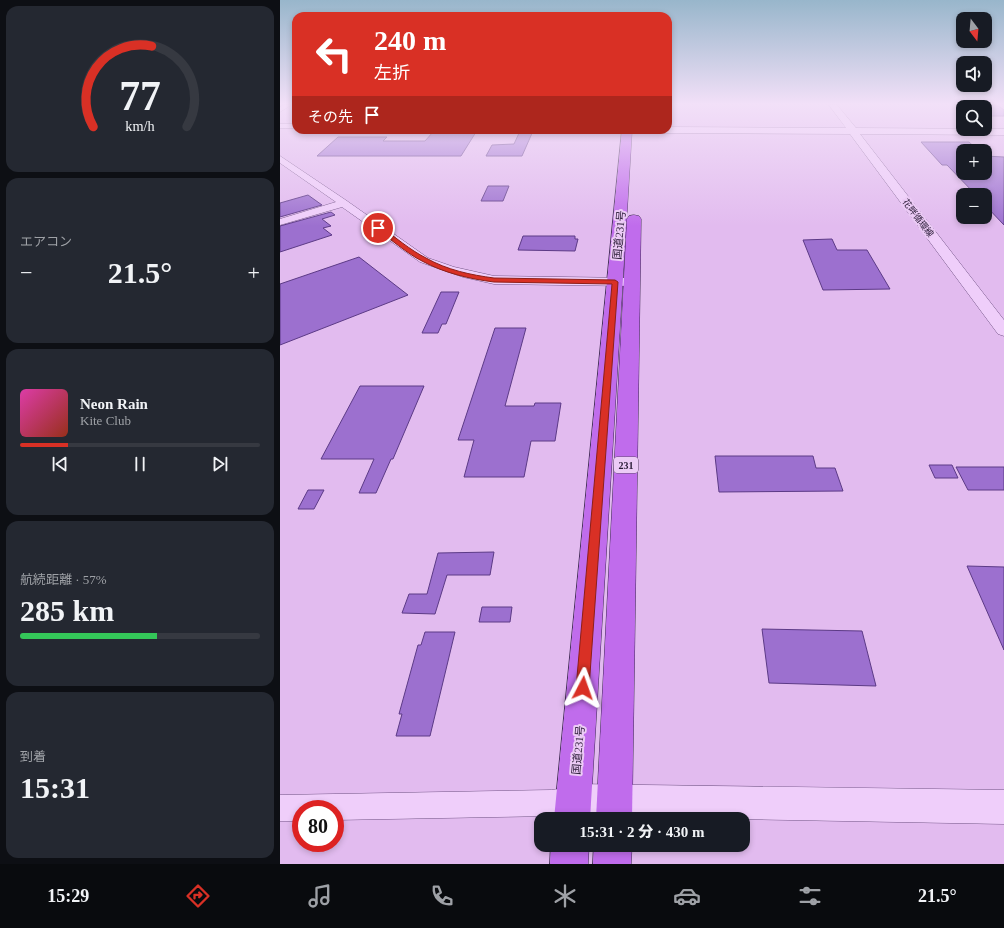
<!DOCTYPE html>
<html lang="ja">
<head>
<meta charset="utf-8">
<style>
	body { margin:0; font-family:"Times New Roman","Noto Sans JP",serif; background:#242831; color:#f1f3f6; height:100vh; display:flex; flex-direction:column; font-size:15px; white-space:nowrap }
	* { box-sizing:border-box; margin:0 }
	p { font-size:13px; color:#9ea1a6 }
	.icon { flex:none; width:22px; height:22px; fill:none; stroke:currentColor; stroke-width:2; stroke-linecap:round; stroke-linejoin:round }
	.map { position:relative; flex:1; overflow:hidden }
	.details { display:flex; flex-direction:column; gap:6px; padding:6px; background:#0d0f14; width:280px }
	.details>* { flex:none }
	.guide { position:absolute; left:12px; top:12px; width:380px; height:122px; border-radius:12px; box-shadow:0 2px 6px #0003; background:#d93025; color:#fff; overflow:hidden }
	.needle { width:26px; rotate:164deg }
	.controls { position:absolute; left:676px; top:12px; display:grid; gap:8px }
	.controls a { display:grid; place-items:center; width:36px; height:36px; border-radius:8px; background:#171b24; box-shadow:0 2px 6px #0003; font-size:20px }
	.speed { position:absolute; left:12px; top:800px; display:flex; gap:8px; font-size:20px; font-weight:700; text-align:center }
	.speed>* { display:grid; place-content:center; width:52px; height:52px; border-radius:50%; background:#171b24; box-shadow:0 2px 6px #0003; line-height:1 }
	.speed .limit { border:6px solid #d22; background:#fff; color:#111 }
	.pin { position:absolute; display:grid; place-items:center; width:34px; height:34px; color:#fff; margin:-17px; border:2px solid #fff; border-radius:50%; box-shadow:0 1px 4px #0007 }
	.me { position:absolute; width:44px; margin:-22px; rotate:4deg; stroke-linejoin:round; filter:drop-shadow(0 0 3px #0008) }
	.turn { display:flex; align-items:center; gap:14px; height:84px; padding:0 16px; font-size:18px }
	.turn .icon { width:52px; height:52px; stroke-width:2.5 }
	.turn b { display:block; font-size:28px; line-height:34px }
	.then { display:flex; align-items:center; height:38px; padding:0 16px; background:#0003; gap:8px; font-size:15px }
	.big { font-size:30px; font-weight:800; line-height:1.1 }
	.details .tile { flex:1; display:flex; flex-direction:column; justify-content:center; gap:6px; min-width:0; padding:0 14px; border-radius:12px; background:#242831 }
	.details .dial { align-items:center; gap:0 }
	.dial svg { height:104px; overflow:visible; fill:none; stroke:#363941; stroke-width:7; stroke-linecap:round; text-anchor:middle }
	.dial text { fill:#f1f3f6; stroke:none }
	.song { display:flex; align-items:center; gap:12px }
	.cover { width:48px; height:48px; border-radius:6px; background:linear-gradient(135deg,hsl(320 70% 55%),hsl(10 70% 35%)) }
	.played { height:4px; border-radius:2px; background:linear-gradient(90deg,#d93025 20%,#363941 20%) }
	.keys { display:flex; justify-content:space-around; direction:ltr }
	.heat { display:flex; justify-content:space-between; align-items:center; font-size:22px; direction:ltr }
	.charge { height:6px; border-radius:3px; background:linear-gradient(90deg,#34c759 57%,#363941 0) }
	.trip { position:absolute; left:254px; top:812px; width:216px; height:40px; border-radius:12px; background:#171b24; box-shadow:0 2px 6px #0003; font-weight:800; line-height:40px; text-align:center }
	.menu { display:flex; height:64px; justify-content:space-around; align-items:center; background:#090b0e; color:#9ea1a6 }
	.menu .icon { width:28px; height:28px }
	.menu .on { color:#d93025 }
	.menu b { font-size:18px; color:#f1f3f6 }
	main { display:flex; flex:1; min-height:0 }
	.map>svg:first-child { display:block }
	.building { fill:#9c70cf; stroke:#5c3a86 }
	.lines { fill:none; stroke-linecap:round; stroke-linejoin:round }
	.minor-casing { stroke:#725586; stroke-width:1 }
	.tertiary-casing { stroke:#725586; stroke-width:1 }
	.trunk-casing { stroke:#3f2a53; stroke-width:1 }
	.minor { fill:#efcefa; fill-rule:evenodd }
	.tertiary { fill:#efcefa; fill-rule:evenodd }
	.trunk { fill:#c06cec; fill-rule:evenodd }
	.route { fill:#d93025; stroke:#8d1f18 }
	.labels { text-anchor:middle; stroke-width:4; stroke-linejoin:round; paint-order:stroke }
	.far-street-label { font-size:9px; fill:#281a35; stroke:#eccbf6 }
	.shield { fill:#eccbf6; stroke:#634f6f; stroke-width:1 }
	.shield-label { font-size:10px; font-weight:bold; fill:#281a35 }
	.street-label { font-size:11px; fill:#281a35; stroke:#eccbf6 }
</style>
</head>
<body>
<main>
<section class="details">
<div class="tile dial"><svg viewBox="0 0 100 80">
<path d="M14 69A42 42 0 1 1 86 69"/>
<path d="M14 69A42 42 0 0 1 59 7" stroke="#d93025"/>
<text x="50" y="56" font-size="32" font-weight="700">77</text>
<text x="50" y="72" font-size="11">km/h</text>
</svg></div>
<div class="tile"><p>エアコン</p>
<div class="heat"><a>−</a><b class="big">21.5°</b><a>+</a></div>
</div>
<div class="tile">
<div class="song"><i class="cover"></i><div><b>Neon Rain</b><p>Kite Club</p></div></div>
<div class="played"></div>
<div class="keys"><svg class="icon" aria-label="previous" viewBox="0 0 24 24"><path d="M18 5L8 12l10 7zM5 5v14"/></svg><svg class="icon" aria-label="pause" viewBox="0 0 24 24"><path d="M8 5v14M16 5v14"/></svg><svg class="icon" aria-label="next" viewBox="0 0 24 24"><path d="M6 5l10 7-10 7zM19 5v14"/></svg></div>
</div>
<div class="tile"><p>航続距離 · 57%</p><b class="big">285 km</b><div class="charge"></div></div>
<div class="tile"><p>到着</p><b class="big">15:31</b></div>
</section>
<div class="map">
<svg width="724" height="864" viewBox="0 0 724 864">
	<rect width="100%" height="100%" fill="#e2bbef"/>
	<g class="building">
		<path d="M684,105H717L724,110V116H705V107H687Z"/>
		<path d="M240,131H253L242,156H206L212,145L234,144Z"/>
		<path d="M153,132H196L181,156H37L58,137H107L103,141H145Z"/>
		<path d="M641,142H689L699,151H683V173H705V156L724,157V225L705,205V195H696L667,165H662Z"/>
		<path d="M208,186H229L223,201H201Z"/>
		<path d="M28,195L42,205L0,217V203Z"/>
		<path d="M51,212L55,215L42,219L51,226L43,228L52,235L0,252V226Z"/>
		<path d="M243,236H295V239H298L295,251L238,250Z"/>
		<path d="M552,239L557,250H587L610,289L543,290L523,240Z"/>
		<path d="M79,257L128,295L0,345V284Z"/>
		<path d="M161,292H179L166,324H162L158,333H142Z"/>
		<path d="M215,328H246L225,406H254L255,403H281L275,441H251L244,477H184L194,440H178Z"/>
		<path d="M80,386H144L113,459H111L96,493H79L94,459H41Z"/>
		<path d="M435,456H533L536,468H555L563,491L439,492Z"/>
		<path d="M649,465H672L678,478H655Z"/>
		<path d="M676,467H724V490H688Z"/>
		<path d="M28,490H44L34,509H18Z"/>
		<path d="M214,552L210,575H167L155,614L122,613L129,594H147L158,553Z"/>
		<path d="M687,566L724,567V650Z"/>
		<path d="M202,607H232L230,622H199Z"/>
		<path d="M482,629L582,631L596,686L489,683Z"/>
		<path d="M145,632H175L150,736H116L122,714H119L138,645H141Z"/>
	</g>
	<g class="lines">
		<g class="minor-casing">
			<g id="minor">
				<path d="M4,105H11L0,112V107Z"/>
				<rect x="0" y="124" width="16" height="4"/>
				<path d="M0,156L67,201L148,258L174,267L214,276L352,278L356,279L358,282L356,285L352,286L214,284L183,277L140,262L62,207L0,225V219L56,202L0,163Z"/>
				<path d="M294,787L303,791L307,800L303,809L294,813L271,816L55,820V809H21V821H0V795L271,790Z"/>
			</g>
		</g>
		<g class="tertiary-casing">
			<g id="tertiary">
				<path d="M549,105H557L576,128L724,129V135L580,134L724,320V336L718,334L570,134L356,133L351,130H388V127L566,128Z"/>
				<path d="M294,784L724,790V824L294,816L282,812L278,800L282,788Z"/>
			</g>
		</g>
		<g class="trunk-casing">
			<g id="trunk">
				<path d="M342,130H352L310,819H274Z"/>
				<path d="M354,215L359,216L361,219L352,819H316L347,219L349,216Z"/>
				<path d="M271,845H309L308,864H270Z"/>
				<path d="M314,845H352L351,864H313Z"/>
			</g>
		</g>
		<use href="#minor" class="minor"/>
		<use href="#tertiary" class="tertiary"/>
		<use href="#trunk" class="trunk"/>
	</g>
	<linearGradient id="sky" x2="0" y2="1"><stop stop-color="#98b6cb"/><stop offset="0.46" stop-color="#f2e0f8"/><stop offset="1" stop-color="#f2e0f8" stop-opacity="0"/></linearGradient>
	<rect width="724" height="226" fill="url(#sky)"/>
	<path class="route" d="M96,226H100C115,237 130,250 146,258C167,270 191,275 214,278L335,280L338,282L309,688L307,692L303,694L298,692L296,688L332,284L214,282C190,279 164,273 142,261C126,253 111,239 96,229Z"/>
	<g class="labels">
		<g class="far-street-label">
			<text transform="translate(638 218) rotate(53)" y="3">花畔循環線</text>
		</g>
		<rect class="shield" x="334" y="457" width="24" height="16" rx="3"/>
		<g class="shield-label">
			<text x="346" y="469">231</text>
		</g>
		<g class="street-label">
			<text transform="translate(339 235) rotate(-85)" y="4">国道231号</text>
			<text transform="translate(298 750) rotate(-85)" y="4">国道231号</text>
		</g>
	</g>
</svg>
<div class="controls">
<a><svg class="needle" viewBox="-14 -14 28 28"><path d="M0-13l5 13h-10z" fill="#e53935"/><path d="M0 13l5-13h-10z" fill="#9ea1a6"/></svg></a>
<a><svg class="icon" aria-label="sound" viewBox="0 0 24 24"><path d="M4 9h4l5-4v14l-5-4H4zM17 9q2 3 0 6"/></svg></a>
<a><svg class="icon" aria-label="search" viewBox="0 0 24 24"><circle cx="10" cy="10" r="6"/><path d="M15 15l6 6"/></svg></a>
<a>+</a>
<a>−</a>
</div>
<div class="speed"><div class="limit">80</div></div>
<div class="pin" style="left:98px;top:228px;background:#d93025"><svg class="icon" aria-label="arrive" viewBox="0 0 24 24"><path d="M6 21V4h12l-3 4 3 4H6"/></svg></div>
<svg class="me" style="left:303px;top:688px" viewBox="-20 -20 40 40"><path d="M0-17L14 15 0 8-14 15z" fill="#d93025" stroke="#fff" stroke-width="4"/></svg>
<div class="trip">15:31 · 2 分 · 430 m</div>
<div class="guide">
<div class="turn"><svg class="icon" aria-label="left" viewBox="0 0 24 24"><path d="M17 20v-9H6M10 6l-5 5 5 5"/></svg><div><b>240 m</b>左折</div></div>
<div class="then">その先<svg class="icon" aria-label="arrive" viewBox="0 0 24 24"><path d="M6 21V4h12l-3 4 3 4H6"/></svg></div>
</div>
</div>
</main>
<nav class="menu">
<b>15:29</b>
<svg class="icon on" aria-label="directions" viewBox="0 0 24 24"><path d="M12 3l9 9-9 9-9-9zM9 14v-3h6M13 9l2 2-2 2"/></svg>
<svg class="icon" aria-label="music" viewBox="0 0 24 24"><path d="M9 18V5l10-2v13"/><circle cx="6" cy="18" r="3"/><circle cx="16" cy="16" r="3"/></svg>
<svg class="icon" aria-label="phone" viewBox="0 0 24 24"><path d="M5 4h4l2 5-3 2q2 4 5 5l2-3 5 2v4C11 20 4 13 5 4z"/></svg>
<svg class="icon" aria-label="climate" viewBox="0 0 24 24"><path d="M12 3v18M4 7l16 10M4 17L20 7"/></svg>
<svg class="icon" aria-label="car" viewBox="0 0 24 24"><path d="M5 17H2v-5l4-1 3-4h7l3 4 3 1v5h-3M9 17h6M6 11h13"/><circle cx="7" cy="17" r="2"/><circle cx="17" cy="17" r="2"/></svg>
<svg class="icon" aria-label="filters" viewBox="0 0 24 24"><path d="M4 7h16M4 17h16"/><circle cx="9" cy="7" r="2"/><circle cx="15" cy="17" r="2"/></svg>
<b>21.5°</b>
</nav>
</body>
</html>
